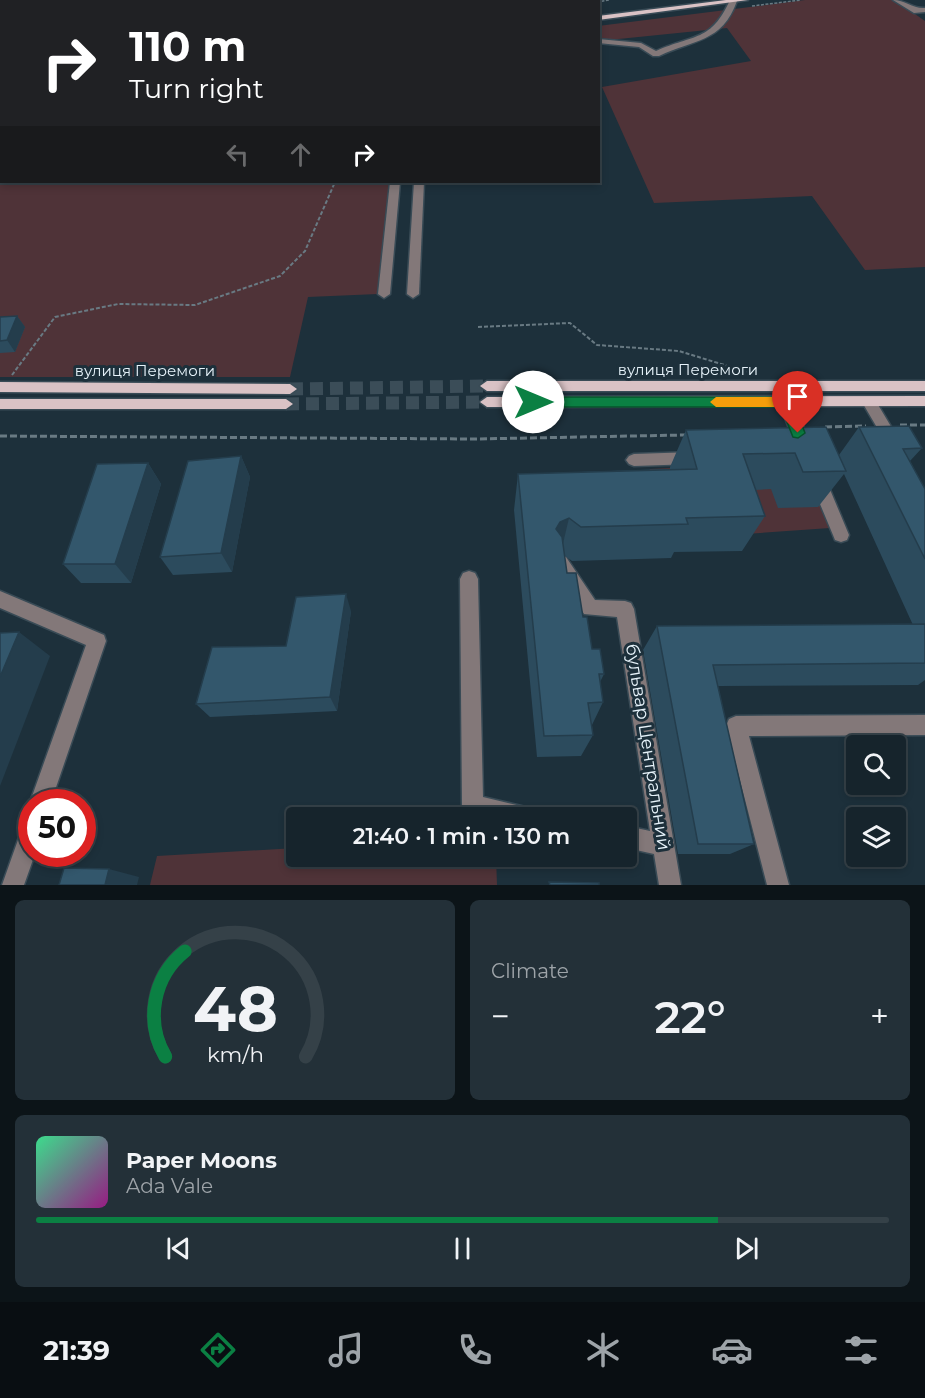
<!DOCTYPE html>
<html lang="en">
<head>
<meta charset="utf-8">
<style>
	body { margin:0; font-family:Montserrat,sans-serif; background:#233038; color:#f1f3f6; height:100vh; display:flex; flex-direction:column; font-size:22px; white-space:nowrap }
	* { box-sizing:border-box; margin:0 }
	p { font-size:20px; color:#9ea4a9 }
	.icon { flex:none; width:33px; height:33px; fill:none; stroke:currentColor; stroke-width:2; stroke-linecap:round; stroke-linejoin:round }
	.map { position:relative; height:885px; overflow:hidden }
	.side { display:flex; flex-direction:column; gap:15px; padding:15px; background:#0c1418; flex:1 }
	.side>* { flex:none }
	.banner { position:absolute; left:0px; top:0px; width:600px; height:183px; box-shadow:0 3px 9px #0003,0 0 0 2px #354148; background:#202124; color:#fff; overflow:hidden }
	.tools { position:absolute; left:846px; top:735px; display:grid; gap:12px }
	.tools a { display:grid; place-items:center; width:60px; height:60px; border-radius:6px; background:#16242c; box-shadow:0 3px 9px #0003,0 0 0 2px #354148; font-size:30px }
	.speed { position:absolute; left:18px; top:789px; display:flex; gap:12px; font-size:30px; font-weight:700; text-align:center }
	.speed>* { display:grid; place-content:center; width:78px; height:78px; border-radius:50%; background:#16242c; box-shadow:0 3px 9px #0003,0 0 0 2px #354148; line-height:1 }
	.speed .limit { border:9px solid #d22; background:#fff; color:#111 }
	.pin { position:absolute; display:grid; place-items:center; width:51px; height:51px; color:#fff; margin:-62px -26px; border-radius:50% 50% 50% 0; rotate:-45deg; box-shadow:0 0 6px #0007 }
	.pin .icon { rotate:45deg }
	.me { position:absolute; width:66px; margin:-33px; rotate:90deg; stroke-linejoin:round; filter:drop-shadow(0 0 4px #0008) }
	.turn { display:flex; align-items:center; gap:21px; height:126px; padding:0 30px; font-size:27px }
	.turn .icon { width:78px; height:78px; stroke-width:2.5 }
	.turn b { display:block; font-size:42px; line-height:51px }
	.lanes { display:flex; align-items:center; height:57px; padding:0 30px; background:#0003; justify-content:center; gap:30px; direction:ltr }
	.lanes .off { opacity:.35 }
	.big { font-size:45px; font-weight:600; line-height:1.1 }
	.side .widget { flex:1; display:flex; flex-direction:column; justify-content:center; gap:9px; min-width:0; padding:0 21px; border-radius:9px; background:#233038 }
	.side .dial { align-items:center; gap:0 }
	.dial svg { height:156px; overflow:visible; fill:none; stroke:#354148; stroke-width:7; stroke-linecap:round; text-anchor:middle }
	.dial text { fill:#f1f3f6; stroke:none }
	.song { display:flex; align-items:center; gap:18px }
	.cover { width:72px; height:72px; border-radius:9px; background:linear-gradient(135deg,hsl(150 70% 55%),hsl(310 70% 35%)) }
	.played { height:6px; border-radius:3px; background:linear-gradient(90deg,#0b8043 80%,#354148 80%) }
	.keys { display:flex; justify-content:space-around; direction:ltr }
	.heat { display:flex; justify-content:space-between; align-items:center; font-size:33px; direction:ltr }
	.side .tiles { flex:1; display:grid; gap:15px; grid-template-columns:1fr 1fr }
	.widget:last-child { grid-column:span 2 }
	.trip { position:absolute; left:286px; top:807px; width:351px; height:60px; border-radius:6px; background:#16242c; box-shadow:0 3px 9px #0003,0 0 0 2px #354148; font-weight:600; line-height:60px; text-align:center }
	.menu { display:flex; height:96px; justify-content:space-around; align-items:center; background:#090e12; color:#9ea4a9 }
	.menu .icon { width:42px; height:42px }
	.menu .on { color:#0b8043 }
	.menu b { font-size:27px; color:#f1f3f6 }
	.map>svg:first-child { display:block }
	.green { fill:#4f3338 }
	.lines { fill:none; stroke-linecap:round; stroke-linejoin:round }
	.major-tunnel { stroke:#3b4d58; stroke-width:13; stroke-dasharray:13 7; stroke-linecap:butt }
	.minor-casing { stroke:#394b56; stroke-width:3 }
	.major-casing { stroke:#394b56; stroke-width:3 }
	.path-far2 { stroke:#697a83; stroke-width:1.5; stroke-dasharray:3 1.5; stroke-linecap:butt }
	.path-far1 { stroke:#697a83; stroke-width:2; stroke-dasharray:4 2; stroke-linecap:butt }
	.path { stroke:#697a83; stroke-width:3; stroke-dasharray:7 3; stroke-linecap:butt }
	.minor { fill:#837879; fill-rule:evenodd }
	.major { fill:#d9c2c5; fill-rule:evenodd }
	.wall { fill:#2c4b5d }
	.shaded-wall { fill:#243d4c }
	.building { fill:#33576c; stroke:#243d4c; stroke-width:1.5 }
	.route { fill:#0b8043; stroke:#07532c; stroke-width:1.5 }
	.slow { fill:#f59e0b }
	.labels { text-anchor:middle; stroke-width:6; stroke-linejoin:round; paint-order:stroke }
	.street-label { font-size:15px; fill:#e7f3fa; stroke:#1d303b }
	.near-street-label { font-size:18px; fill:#e7f3fa; stroke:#1d303b }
</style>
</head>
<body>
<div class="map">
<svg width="925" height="885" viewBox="0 0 925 885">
	<rect width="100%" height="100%" fill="#1d303b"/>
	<g class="green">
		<path d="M805,0H895L925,21V267L865,270L812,196L654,203L602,87L751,61L727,28L599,41L598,26Z"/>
		<path d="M0,104L2,182H392L378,294L308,297L290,377H0Z"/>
		<path d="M804,462L830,528L731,535L637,494L650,469Z"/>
		<path d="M297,848V856L496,857L497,885H150L157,856Z"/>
	</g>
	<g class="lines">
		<g class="major-tunnel">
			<path d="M290,389L487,386"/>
			<path d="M286,404L487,402"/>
		</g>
		<g class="minor-casing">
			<g id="minor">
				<rect x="397" y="0" width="8" height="2"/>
				<path d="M730,0L737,1C722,43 694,39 659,56H653L639,47L598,43V39L641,43L656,51C694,34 711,42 730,0Z"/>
				<path d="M893,0C905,0 913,9 925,8V12L914,13Z"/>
				<rect x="0" y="22" width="2" height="4"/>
				<rect x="0" y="48" width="2" height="4"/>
				<path d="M390,182H400L390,294L384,298L378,294Z"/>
				<path d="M414,182H424L419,294L413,298L407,294Z"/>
				<path d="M786,397L793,402L812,447L809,451H799L796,447L779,402Z"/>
				<path d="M869,397L874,398L899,440L902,444L899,448H889L862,402Z"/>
				<path d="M694,452L699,454L702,458L699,462L694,464L634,466L629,464L626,460L629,456L634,454Z"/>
				<path d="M818,474L824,475L826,480L849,535L847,540L841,542L835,540L833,535L810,480L812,475Z"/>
				<path d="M560,554L566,557L595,600L625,601L631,603L634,609L681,885H659L654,854L627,848V826L650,831L617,617L584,614L551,562L554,557Z"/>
				<path d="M469,571L475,573L478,579L483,797L538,810L541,818H477L465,814L462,806L460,579L463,573Z"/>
				<path d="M0,591L104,635L106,641L51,802H32V805L30,802L86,645L0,608Z"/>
				<path d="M925,715V735L749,736L789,885H767L726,726L729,719L736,716Z"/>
				<path d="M32,820V854H35L24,885H2L24,823Z"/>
			</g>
		</g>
		<g class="major-casing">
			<g id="major">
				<path d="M726,0H748L598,20V16Z"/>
				<rect x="0" y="89" width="2" height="6"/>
				<path d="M487,381H925V391H487L480,386Z"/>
				<path d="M0,382L290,384L297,389L290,394L0,392Z"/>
				<path d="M925,396V406L487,407L480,402L487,397Z"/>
				<path d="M0,399H286L293,404L286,409H0Z"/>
			</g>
		</g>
		<g class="path-far2">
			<path d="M203,2L210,0"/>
			<path d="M597,2L609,0"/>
			<path d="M752,6L801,0"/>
		</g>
		<g class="path-far1">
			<path d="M478,327L570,323L597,345L679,351L747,372"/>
			<path d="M12,375L55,317L118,304L195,305L280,276L305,251L335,182"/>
		</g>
		<g class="path">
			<path d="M900,425H925"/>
			<path d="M825,427L866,426"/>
			<path d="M0,436L475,439L685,435"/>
		</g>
		<use href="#minor" class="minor"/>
		<use href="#major" class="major"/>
	</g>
	<g class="wall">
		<path d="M17,316L25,327L15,352L0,353V317Z"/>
		<path d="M859,427L922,448L910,461L925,489V680L918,685L718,686L754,844L730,854H678L643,650L657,626L913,625L844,474L818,507L778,508L771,489L755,490L765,516L742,551L674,552L671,558L572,561L564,555L567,573L583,617L592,649L604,674L600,682L603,702L592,725L593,735L581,756L537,757L514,510L518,474L670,469V467L686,430L839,455Z"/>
		<path d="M241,456L250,477L232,572L173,575L160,557Z"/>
		<path d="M148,463L161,484L131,583H81L63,564Z"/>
		<path d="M351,611L337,711L210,717L196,704L286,646Z"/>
	</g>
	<g class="shaded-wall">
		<path d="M17,316L25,327L15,352L7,340Z"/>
		<path d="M241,456L250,477L232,572L221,553Z"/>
		<path d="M148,463L161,484L131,583L115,564Z"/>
		<path d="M569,518L561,552L556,529L560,522Z"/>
		<path d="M346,594L351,611L337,711L330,697Z"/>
		<path d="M19,632L50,656L0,786V677Z"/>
		<path d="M109,869L139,877L137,885H105Z"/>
	</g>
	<g class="building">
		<path d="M17,316L7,340L0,341V317Z"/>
		<path d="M909,426L922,448L903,449L925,489V559L859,427Z"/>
		<path d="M826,427L846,471L803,472L795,453L743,454L765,516L686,518L688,524L581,527L569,518L560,522L556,529L562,537L567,573H576L583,617H587L592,649H600L604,674H599L603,702L588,703L593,735L544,736L518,474L697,469L686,430Z"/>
		<path d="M241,456L221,553L160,557L188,461Z"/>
		<path d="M148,463L115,564H63L97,464Z"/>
		<path d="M346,594L330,697L196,704L212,647L286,646L296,597Z"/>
		<path d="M925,624V663L713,665L754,844H698L657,626Z"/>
		<path d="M19,632L0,677V633Z"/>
		<path d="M64,868L109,869L105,885H59Z"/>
		<path d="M549,882L599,883V885H550Z"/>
	</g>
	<path class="route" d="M533,397H786L793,402L805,433L798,438L793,437L781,407H533L526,402Z"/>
	<path class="slow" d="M716,397H774L780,402L774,407H716L710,402Z"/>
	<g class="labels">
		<g class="street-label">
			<text x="688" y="375">вулиця Перемоги</text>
			<text x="145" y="376">вулиця Перемоги</text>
		</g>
		<g class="near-street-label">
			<text transform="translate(648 747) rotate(81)" y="6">бульвар Центральний</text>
		</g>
	</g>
</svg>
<div class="tools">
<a><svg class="icon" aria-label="search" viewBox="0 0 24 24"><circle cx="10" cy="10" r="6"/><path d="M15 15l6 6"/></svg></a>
<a><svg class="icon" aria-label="layers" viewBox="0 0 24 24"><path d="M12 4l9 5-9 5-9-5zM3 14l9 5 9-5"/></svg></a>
</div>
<div class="speed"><div class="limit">50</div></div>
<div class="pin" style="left:798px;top:433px;background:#d93025"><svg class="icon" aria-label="arrive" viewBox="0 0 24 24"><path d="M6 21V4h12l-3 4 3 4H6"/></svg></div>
<svg class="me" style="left:533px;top:402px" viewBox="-20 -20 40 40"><circle r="19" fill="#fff"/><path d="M0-13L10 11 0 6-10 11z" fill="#0b8043"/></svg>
<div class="trip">21:40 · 1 min · 130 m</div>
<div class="banner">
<div class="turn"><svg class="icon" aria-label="right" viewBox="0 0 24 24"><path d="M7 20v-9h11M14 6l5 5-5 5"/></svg><div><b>110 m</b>Turn right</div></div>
<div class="lanes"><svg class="icon off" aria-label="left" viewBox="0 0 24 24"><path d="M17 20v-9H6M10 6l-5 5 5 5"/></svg><svg class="icon off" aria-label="ahead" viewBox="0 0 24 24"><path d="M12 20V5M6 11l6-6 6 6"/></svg><svg class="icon" aria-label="right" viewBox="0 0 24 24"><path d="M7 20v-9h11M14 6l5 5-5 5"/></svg></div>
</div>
</div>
<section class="side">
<div class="tiles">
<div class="widget dial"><svg viewBox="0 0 100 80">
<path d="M14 69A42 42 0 1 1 86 69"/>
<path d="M14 69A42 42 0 0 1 24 15" stroke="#0b8043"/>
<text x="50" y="56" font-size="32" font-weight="700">48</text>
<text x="50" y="72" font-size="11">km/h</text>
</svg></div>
<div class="widget"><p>Climate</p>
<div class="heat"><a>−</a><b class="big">22°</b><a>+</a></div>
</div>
<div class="widget">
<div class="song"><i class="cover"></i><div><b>Paper Moons</b><p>Ada Vale</p></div></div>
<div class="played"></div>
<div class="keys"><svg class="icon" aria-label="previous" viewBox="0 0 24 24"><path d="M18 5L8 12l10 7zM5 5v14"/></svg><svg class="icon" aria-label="pause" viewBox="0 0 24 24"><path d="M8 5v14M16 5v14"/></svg><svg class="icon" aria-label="next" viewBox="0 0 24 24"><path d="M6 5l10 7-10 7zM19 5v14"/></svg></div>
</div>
</div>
</section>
<nav class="menu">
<b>21:39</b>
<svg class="icon on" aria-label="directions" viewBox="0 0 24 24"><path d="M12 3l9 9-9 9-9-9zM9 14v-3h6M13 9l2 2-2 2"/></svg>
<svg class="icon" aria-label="music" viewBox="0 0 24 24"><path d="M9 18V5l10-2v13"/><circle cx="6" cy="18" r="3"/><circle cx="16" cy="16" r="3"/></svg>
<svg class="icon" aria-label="phone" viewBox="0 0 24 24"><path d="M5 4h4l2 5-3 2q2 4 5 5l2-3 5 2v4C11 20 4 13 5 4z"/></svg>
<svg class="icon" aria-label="climate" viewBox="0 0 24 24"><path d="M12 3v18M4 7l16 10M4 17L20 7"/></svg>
<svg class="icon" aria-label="car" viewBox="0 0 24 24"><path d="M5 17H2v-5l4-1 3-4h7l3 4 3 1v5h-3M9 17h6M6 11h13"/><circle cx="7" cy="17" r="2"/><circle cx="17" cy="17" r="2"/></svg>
<svg class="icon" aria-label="filters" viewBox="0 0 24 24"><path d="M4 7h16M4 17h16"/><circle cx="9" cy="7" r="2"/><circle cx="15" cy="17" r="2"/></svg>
</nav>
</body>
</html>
